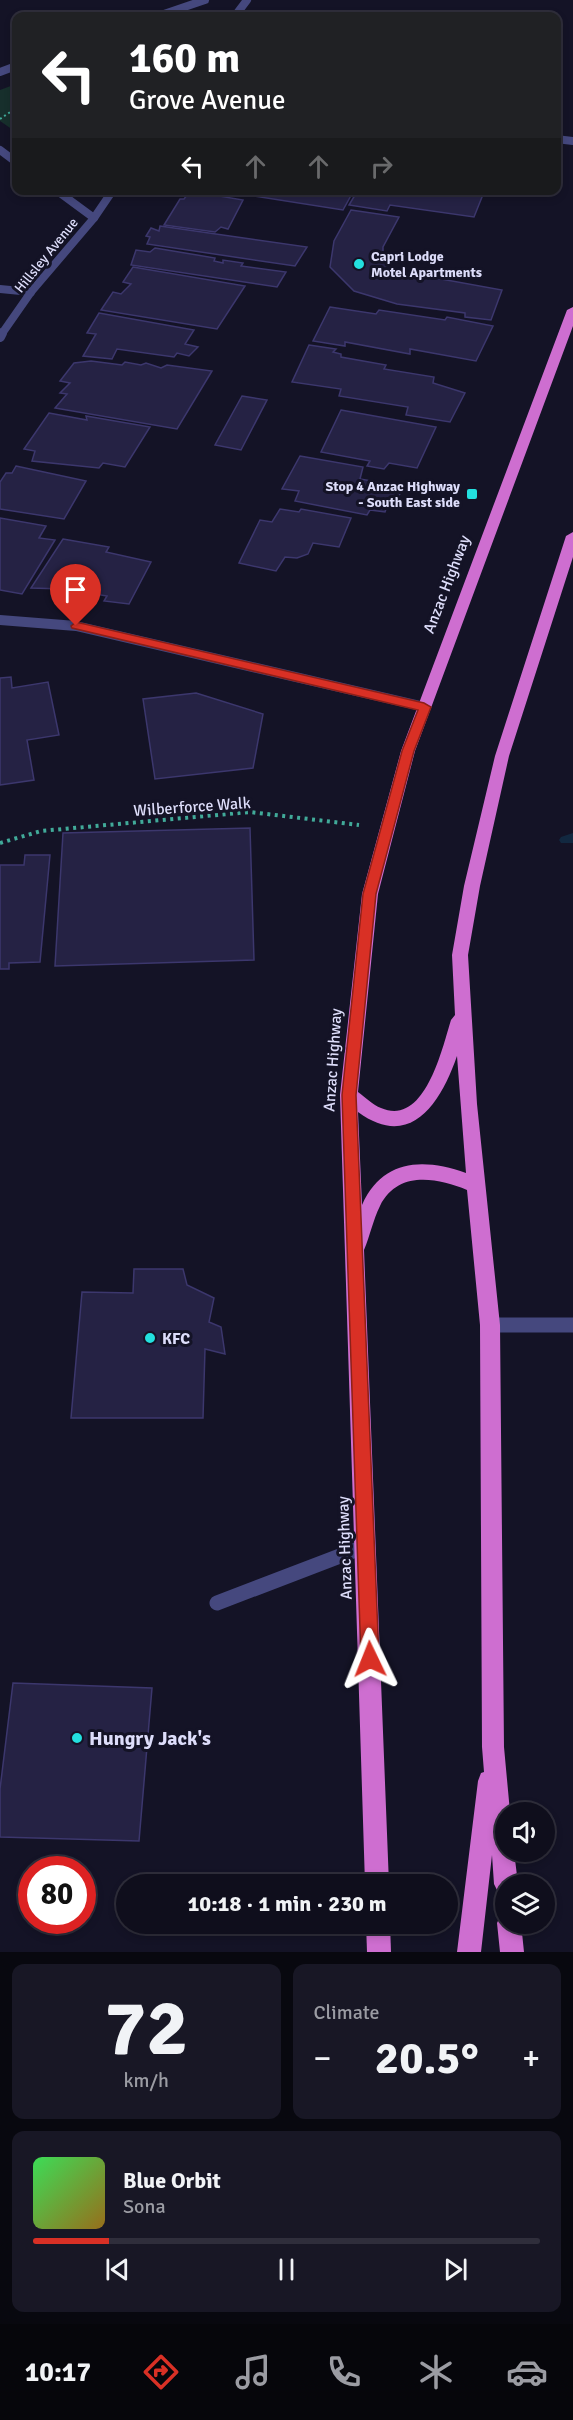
<!DOCTYPE html>
<html lang="en">
<head>
<meta charset="utf-8">
<style>
	body { margin:0; font-family:Signika,sans-serif; background:#181725; color:#f1f3f6; height:100vh; display:flex; flex-direction:column; font-size:22px; white-space:nowrap }
	* { box-sizing:border-box; margin:0 }
	p { font-size:20px; color:#9b9ca3 }
	.icon { flex:none; width:33px; height:33px; fill:none; stroke:currentColor; stroke-width:2; stroke-linecap:round; stroke-linejoin:round }
	.map { position:relative; height:1952px; overflow:hidden }
	.sheet { display:flex; flex-direction:column; gap:12px; padding:12px; background:#08080f; flex:1 }
	.sheet>* { flex:none }
	.top-card { position:absolute; left:12px; top:12px; width:549px; height:183px; border-radius:12px; box-shadow:0 3px 9px #0003,0 0 0 2px #2f2e3b; background:#202124; color:#fff; overflow:hidden }
	.tools { position:absolute; left:495px; top:1802px; display:grid; gap:12px }
	.tools a { display:grid; place-items:center; width:60px; height:60px; border-radius:50%; background:#0f0e1c; box-shadow:0 3px 9px #0003,0 0 0 2px #2f2e3b; font-size:30px }
	.speed { position:absolute; left:18px; top:1856px; display:flex; gap:12px; font-size:30px; font-weight:700; text-align:center }
	.speed>* { display:grid; place-content:center; width:78px; height:78px; border-radius:50%; background:#0f0e1c; box-shadow:0 3px 9px #0003,0 0 0 2px #2f2e3b; line-height:1 }
	.speed .limit { border:9px solid #d22; background:#fff; color:#111 }
	.pin { position:absolute; display:grid; place-items:center; width:51px; height:51px; color:#fff; margin:-62px -26px; border-radius:50% 50% 50% 0; rotate:-45deg; box-shadow:0 0 6px #0007 }
	.pin .icon { rotate:45deg }
	.me { position:absolute; width:66px; margin:-33px; rotate:358deg; stroke-linejoin:round; filter:drop-shadow(0 0 4px #0008) }
	.turn { display:flex; align-items:center; gap:21px; height:126px; padding:0 18px; font-size:27px }
	.turn .icon { width:78px; height:78px; stroke-width:2.5 }
	.turn b { display:block; font-size:42px; line-height:51px }
	.lanes { display:flex; align-items:center; height:57px; padding:0 18px; background:#0003; justify-content:center; gap:30px; direction:ltr }
	.lanes .off { opacity:.35 }
	.big { font-size:45px; font-weight:700; line-height:1.1 }
	.sheet .tile { flex:1; display:flex; flex-direction:column; justify-content:center; gap:9px; min-width:0; padding:0 21px; border-radius:12px; background:#181725 }
	.sheet .dial { align-items:center; gap:0 }
	.dial b { font-size:78px; line-height:1 }
	.song { display:flex; align-items:center; gap:18px }
	.cover { width:72px; height:72px; border-radius:9px; background:linear-gradient(135deg,hsl(130 70% 55%),hsl(40 70% 35%)) }
	.played { height:6px; border-radius:3px; background:linear-gradient(90deg,#d93025 15%,#2f2e3b 15%) }
	.keys { display:flex; justify-content:space-around; direction:ltr }
	.heat { display:flex; justify-content:space-between; align-items:center; font-size:33px; direction:ltr }
	.sheet .tiles { flex:1; display:grid; gap:12px; grid-template-columns:1fr 1fr }
	.tile:last-child { grid-column:span 2 }
	.trip { position:absolute; left:116px; top:1874px; width:342px; height:60px; border-radius:30px; background:#0f0e1c; box-shadow:0 3px 9px #0003,0 0 0 2px #2f2e3b; font-weight:700; line-height:60px; text-align:center }
	.tabs { display:flex; height:96px; justify-content:space-around; align-items:center; background:#06060b; color:#9b9ca3 }
	.tabs .icon { width:42px; height:42px }
	.tabs .active { color:#d93025 }
	.tabs b { font-size:27px; color:#f1f3f6 }
	.map>svg:first-child { display:block }
	.green { fill:#172f2c }
	.lines { fill:none; stroke-linecap:round; stroke-linejoin:round }
	.stream { fill:#122840; fill-rule:evenodd }
	.building { fill:#252244; stroke:#3c376d; stroke-width:1.5 }
	.path-far1 { stroke:#41aa99; stroke-width:2; stroke-dasharray:2 3; stroke-linecap:butt }
	.path { stroke:#41aa99; stroke-width:4; stroke-dasharray:3 4.5; stroke-linecap:butt }
	.service { stroke:#45487e; stroke-width:15 }
	.minor-far2 { stroke:#45487e; stroke-width:8 }
	.minor-far1 { stroke:#45487e; stroke-width:10 }
	.minor { stroke:#45487e; stroke-width:15 }
	.trunk { fill:#ce6ed0; fill-rule:evenodd }
	.route { fill:#d93025; stroke:#8d1f18; stroke-width:1.5 }
	.poi-dot { fill:#23e0df; stroke:#141326; stroke-width:2 }
	.labels { text-anchor:middle; stroke-width:6; stroke-linejoin:round; paint-order:stroke }
	.far-street-label { font-size:14px; fill:#ddddfa; stroke:#141326 }
	.far-poi-label { font-size:14px; font-weight:bold; fill:#ddddfa; stroke:#141326; text-anchor:start }
	.street-label { font-size:16px; fill:#ddddfa; stroke:#141326 }
	.poi-label { font-size:16px; font-weight:bold; fill:#ddddfa; stroke:#141326; text-anchor:start }
	.near-poi-label { font-size:20px; font-weight:bold; fill:#ddddfa; stroke:#141326; text-anchor:start }
</style>
</head>
<body>
<div class="map">
<svg width="573" height="1952" viewBox="0 0 573 1952">
	<rect width="100%" height="100%" fill="#141326"/>
	<path class="green" d="M16,84V132L0,121V90Z"/>
	<g class="lines">
		<path class="stream" d="M573,833V843H561L559,840L561,837Z"/>
	</g>
	<g class="building">
		<path d="M216,190H354L343,210Z"/>
		<path d="M358,190H474L484,192L474,217L390,205L387,211L349,205Z"/>
		<path d="M190,191L243,200L228,229L221,227L215,232L164,225L180,199H184Z"/>
		<path d="M351,210L399,217L383,247V261L397,271L502,290L491,320L465,317V313L397,304L354,291L330,267L334,241Z"/>
		<path d="M160,226L307,247L295,266L147,244L150,237L146,236L151,228L159,231Z"/>
		<path d="M155,248L215,258L214,261L223,263V260L243,263L241,266L286,272L277,287L131,265L136,250L150,252Z"/>
		<path d="M133,267L245,286L217,329L101,310L113,292L121,294L131,284L123,282Z"/>
		<path d="M330,307L376,314L379,310L445,320L447,317L493,326L476,361L410,349V354L345,342V346L313,341Z"/>
		<path d="M99,313L194,330L185,344L198,347L189,356L177,353L174,357L117,349L112,359L83,356L96,334L87,333Z"/>
		<path d="M309,345L336,349L333,352L341,354V357L386,365L384,369L434,377L433,383L465,393L450,422L406,415L408,407L339,396L341,389L292,382Z"/>
		<path d="M91,361L122,365L125,362L141,365L146,363L161,368L167,365L212,371L177,429L55,408L67,394L60,393L70,383L60,381L74,363Z"/>
		<path d="M242,396L267,400L241,450L215,445Z"/>
		<path d="M341,410L436,427L417,468L389,463L384,469L367,466L370,461L321,452Z"/>
		<path d="M49,413L87,420L86,416L150,427L125,467L103,463L99,468L32,461L35,451L24,449Z"/>
		<path d="M300,456L363,467L360,479L394,485L401,492L397,499L388,503L385,512L370,510L367,515L295,501L299,491L282,489Z"/>
		<path d="M16,466L86,481L64,519L0,509V482L6,473H12Z"/>
		<path d="M280,509L299,512L301,509L351,518L339,547L313,543L308,554L297,558L285,557L276,571L239,563L260,520L272,522Z"/>
		<path d="M0,518L46,526L39,538L55,540L22,594L0,590Z"/>
		<path d="M63,539L109,547L106,552L151,562L129,604L104,601L107,596L65,589L31,588Z"/>
		<path d="M11,677L12,688L48,682L59,735L27,740L34,780L0,785V678Z"/>
		<path d="M196,693L263,714L253,768L155,779L143,699Z"/>
		<path d="M250,828L254,960L55,966L63,833Z"/>
		<path d="M25,855H50L40,962L9,963V969H0V865H24Z"/>
		<path d="M134,1269H183L187,1285L214,1298L209,1322L221,1327L225,1354L205,1349L203,1418H71L82,1292L133,1293Z"/>
		<path d="M13,1683L152,1688L139,1841L0,1837V1789Z"/>
	</g>
	<g class="lines">
		<path class="path-far1" d="M0,119L16,108"/>
		<path class="path" d="M0,843L41,831L250,812L359,825"/>
		<path class="service" d="M217,1603L366,1546"/>
		<g class="minor-far2">
			<path d="M158,16L205,0"/>
			<path d="M235,16L247,0"/>
			<path d="M0,72L16,66"/>
			<path d="M556,139L573,141"/>
			<path d="M0,150L16,162"/>
			<path d="M56,190L94,218"/>
			<path d="M0,289L31,292"/>
			<path d="M1,335L31,292L94,218L113,190"/>
		</g>
		<g class="minor-far1">
			<path d="M0,337L2,333"/>
			<path d="M0,620L76,626L425,707"/>
		</g>
		<path class="minor" d="M490,1325H573"/>
		<g class="trunk">
			<path d="M573,307V326L415,751L378,894L358,1092C365,1097 373,1105 381,1108C425,1127 442,1049 451,1020L455,1015L452,955L464,886L495,756L566,536L573,532V557L509,756L480,886L468,955L477,1104L500,1325L504,1747L510,1812H506V1851H514L518,1884H506V1895L498,1892L494,1884L492,1855L481,1952H457L478,1781L481,1773L484,1772L482,1747L480,1325L467,1190C437,1178 398,1170 380,1206C373,1220 370,1236 364,1250L389,1884H365L340,1095L362,894L401,751L567,310ZM457,1056L466,1173C423,1158 383,1159 362,1205L358,1112C411,1151 441,1102 457,1056Z"/>
			<path d="M506,1913V1923H521L524,1952H500L497,1923L501,1915Z"/>
			<path d="M366,1923H390L391,1952H367Z"/>
		</g>
	</g>
	<path class="route" d="M76,622L424,703L431,707L414,751L376,894L356,1095L379,1659L376,1665L370,1668L364,1665L361,1659L342,1095L363,894L402,751L418,710L72,628L71,626Z"/>
	<g class="poi-dot">
		<circle cx="359" cy="264" r="6"/>
		<rect x="466" y="488" width="12" height="12" rx="3"/>
		<circle cx="150" cy="1338" r="6"/>
		<circle cx="77" cy="1738" r="6"/>
	</g>
	<g class="labels">
		<g class="far-street-label">
			<text transform="translate(46 255) rotate(-51)" y="5">Hillsley Avenue</text>
		</g>
		<g class="far-poi-label">
			<text x="371" y="261">Capri Lodge<tspan x="371" dy="16">Motel Apartments</tspan></text>
			<text x="460" y="491" text-anchor="end">Stop 4 Anzac Highway<tspan x="460" dy="16">- South East side</tspan></text>
		</g>
		<g class="street-label">
			<text transform="translate(446 584) rotate(-69)" y="6">Anzac Highway</text>
			<text transform="translate(192 806) rotate(-4)" y="6">Wilberforce Walk</text>
			<text transform="translate(332 1060) rotate(-86)" y="6">Anzac Highway</text>
			<text transform="translate(344 1548) rotate(-92)" y="6">Anzac Highway</text>
		</g>
		<g class="poi-label">
			<text x="162" y="1344">KFC</text>
		</g>
		<g class="near-poi-label">
			<text x="89" y="1745">Hungry Jack's</text>
		</g>
	</g>
</svg>
<div class="tools">
<a><svg class="icon" aria-label="sound" viewBox="0 0 24 24"><path d="M4 9h4l5-4v14l-5-4H4zM17 9q2 3 0 6"/></svg></a>
<a><svg class="icon" aria-label="layers" viewBox="0 0 24 24"><path d="M12 4l9 5-9 5-9-5zM3 14l9 5 9-5"/></svg></a>
</div>
<div class="speed"><div class="limit">80</div></div>
<div class="pin" style="left:76px;top:626px;background:#d93025"><svg class="icon" aria-label="arrive" viewBox="0 0 24 24"><path d="M6 21V4h12l-3 4 3 4H6"/></svg></div>
<svg class="me" style="left:370px;top:1659px" viewBox="-20 -20 40 40"><path d="M0-17L14 15 0 8-14 15z" fill="#d93025" stroke="#fff" stroke-width="4"/></svg>
<div class="trip">10:18 · 1 min · 230 m</div>
<div class="top-card">
<div class="turn"><svg class="icon" aria-label="left" viewBox="0 0 24 24"><path d="M17 20v-9H6M10 6l-5 5 5 5"/></svg><div><b>160 m</b>Grove Avenue</div></div>
<div class="lanes"><svg class="icon" aria-label="left" viewBox="0 0 24 24"><path d="M17 20v-9H6M10 6l-5 5 5 5"/></svg><svg class="icon off" aria-label="ahead" viewBox="0 0 24 24"><path d="M12 20V5M6 11l6-6 6 6"/></svg><svg class="icon off" aria-label="ahead" viewBox="0 0 24 24"><path d="M12 20V5M6 11l6-6 6 6"/></svg><svg class="icon off" aria-label="right" viewBox="0 0 24 24"><path d="M7 20v-9h11M14 6l5 5-5 5"/></svg></div>
</div>
</div>
<section class="sheet">
<div class="tiles">
<div class="tile dial"><b>72</b><p>km/h</p></div>
<div class="tile"><p>Climate</p>
<div class="heat"><a>−</a><b class="big">20.5°</b><a>+</a></div>
</div>
<div class="tile">
<div class="song"><i class="cover"></i><div><b>Blue Orbit</b><p>Sona</p></div></div>
<div class="played"></div>
<div class="keys"><svg class="icon" aria-label="previous" viewBox="0 0 24 24"><path d="M18 5L8 12l10 7zM5 5v14"/></svg><svg class="icon" aria-label="pause" viewBox="0 0 24 24"><path d="M8 5v14M16 5v14"/></svg><svg class="icon" aria-label="next" viewBox="0 0 24 24"><path d="M6 5l10 7-10 7zM19 5v14"/></svg></div>
</div>
</div>
</section>
<nav class="tabs">
<b>10:17</b>
<svg class="icon active" aria-label="directions" viewBox="0 0 24 24"><path d="M12 3l9 9-9 9-9-9zM9 14v-3h6M13 9l2 2-2 2"/></svg>
<svg class="icon" aria-label="music" viewBox="0 0 24 24"><path d="M9 18V5l10-2v13"/><circle cx="6" cy="18" r="3"/><circle cx="16" cy="16" r="3"/></svg>
<svg class="icon" aria-label="phone" viewBox="0 0 24 24"><path d="M5 4h4l2 5-3 2q2 4 5 5l2-3 5 2v4C11 20 4 13 5 4z"/></svg>
<svg class="icon" aria-label="climate" viewBox="0 0 24 24"><path d="M12 3v18M4 7l16 10M4 17L20 7"/></svg>
<svg class="icon" aria-label="car" viewBox="0 0 24 24"><path d="M5 17H2v-5l4-1 3-4h7l3 4 3 1v5h-3M9 17h6M6 11h13"/><circle cx="7" cy="17" r="2"/><circle cx="17" cy="17" r="2"/></svg>
</nav>
</body>
</html>
